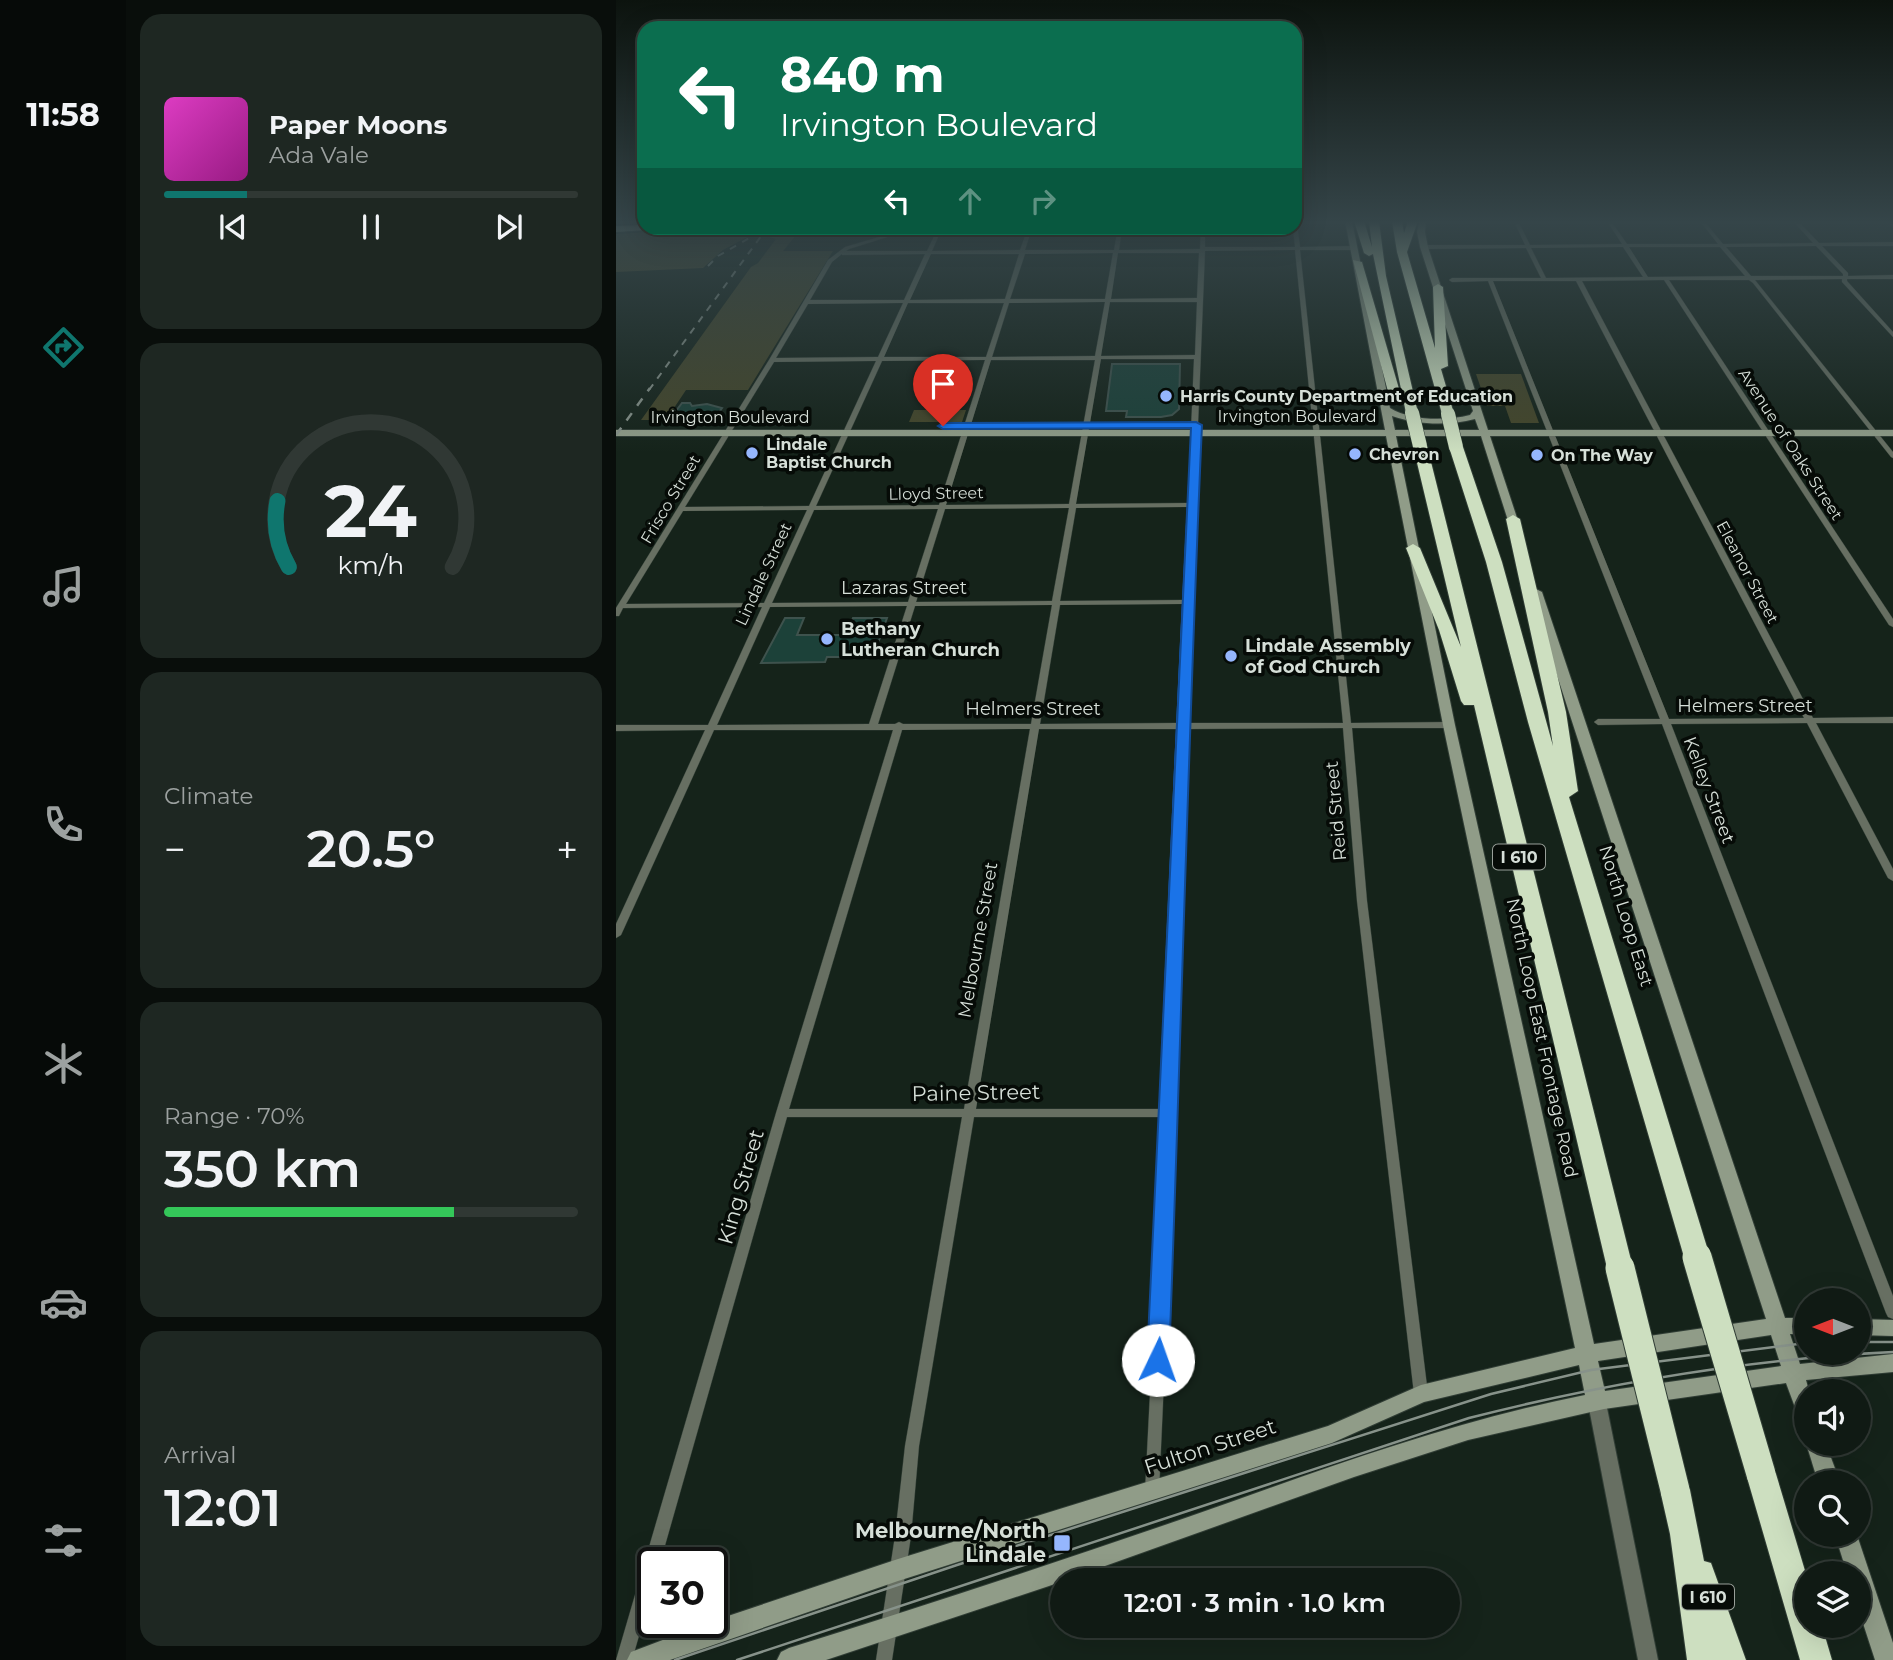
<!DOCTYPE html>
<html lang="en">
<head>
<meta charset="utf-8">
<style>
	body { margin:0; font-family:Montserrat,sans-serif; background:#1e2722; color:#f1f3f6; height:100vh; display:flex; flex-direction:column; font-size:26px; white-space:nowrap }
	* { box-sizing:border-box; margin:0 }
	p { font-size:23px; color:#9ca1a0 }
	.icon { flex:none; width:38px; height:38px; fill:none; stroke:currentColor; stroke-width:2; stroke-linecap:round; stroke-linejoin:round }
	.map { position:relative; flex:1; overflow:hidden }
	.side { display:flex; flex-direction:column; gap:14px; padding:14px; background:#090e0b; width:490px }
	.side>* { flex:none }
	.hud { position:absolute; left:21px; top:21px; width:665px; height:214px; border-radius:21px; box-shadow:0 7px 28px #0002,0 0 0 2px #303834; background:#0b6e4f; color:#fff; overflow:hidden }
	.needle { width:46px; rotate:270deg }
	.tools { position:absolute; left:1178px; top:1288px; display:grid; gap:14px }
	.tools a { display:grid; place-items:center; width:77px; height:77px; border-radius:50%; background:#101a14; box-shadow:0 7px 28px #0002,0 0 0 2px #303834; font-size:35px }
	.speed { position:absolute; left:21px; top:1547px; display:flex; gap:14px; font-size:35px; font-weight:700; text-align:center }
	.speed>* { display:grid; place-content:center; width:91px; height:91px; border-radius:50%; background:#101a14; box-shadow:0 7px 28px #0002,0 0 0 2px #303834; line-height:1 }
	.speed .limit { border:4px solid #111; border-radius:10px; background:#fff; color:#111 }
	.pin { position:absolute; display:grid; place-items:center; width:60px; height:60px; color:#fff; margin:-72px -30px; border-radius:50% 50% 50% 0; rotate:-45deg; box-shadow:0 0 7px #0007 }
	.pin .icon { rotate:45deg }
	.me { position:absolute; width:77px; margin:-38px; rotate:3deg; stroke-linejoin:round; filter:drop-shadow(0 0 5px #0008) }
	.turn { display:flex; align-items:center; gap:24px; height:147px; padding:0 28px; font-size:32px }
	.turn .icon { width:91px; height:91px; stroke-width:2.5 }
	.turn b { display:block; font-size:49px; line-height:60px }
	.lanes { display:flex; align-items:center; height:66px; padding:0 28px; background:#0003; justify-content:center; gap:35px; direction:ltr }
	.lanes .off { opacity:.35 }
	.big { font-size:52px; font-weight:600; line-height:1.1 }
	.side .card { flex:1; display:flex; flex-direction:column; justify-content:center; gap:10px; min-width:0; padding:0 24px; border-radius:21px; background:#1e2722 }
	.side .dial { align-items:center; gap:0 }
	.dial svg { height:182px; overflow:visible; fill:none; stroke:#303834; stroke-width:7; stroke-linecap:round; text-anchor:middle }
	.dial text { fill:#f1f3f6; stroke:none }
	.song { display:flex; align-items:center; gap:21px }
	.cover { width:84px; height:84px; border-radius:10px; background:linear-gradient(135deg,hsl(310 70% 55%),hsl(310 70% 35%)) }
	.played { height:7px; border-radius:4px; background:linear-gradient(90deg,#0f766e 20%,#303834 20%) }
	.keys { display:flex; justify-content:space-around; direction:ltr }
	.heat { display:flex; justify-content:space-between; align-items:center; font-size:38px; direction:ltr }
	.charge { height:10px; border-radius:5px; background:linear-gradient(90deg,#34c759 70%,#303834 0) }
	.trip { position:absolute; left:434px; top:1568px; width:410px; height:70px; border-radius:35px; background:#101a14; box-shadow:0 7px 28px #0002,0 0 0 2px #303834; font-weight:600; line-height:70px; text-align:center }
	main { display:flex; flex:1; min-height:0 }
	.tabs { display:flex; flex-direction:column; width:126px; justify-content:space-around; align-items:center; background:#060a08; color:#9ca1a0 }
	.tabs .icon { width:49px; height:49px }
	.tabs .active { color:#0f766e }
	.tabs b { font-size:32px; color:#f1f3f6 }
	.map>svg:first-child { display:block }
	.green { fill:#44462a }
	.forest { fill:#46472a }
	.building { fill:#1c4139; stroke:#3e524d; stroke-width:2 }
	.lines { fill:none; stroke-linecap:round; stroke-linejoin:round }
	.minor-casing { stroke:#303d35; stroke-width:1 }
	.tertiary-casing { stroke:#303d35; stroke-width:2 }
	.secondary-casing { stroke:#303d35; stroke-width:2 }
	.motorway-casing { stroke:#303d35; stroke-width:2 }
	.minor { fill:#676f62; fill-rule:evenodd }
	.tertiary { fill:#676f62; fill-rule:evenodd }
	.secondary { fill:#909c88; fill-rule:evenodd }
	.motorway { fill:#cddfc0; fill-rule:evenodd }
	.tram { stroke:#87928a; stroke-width:2.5 }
	.rail-far1 { stroke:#87928a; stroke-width:2; stroke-dasharray:7 7; stroke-linecap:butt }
	.rail { stroke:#87928a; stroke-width:2.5; stroke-dasharray:9 9; stroke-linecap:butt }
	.motorway-bridge-far1-casing { stroke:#303d35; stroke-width:15; stroke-linecap:butt }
	.motorway-bridge-casing { stroke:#303d35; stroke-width:31; stroke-linecap:butt }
	.motorway-bridge-far1 { stroke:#cddfc0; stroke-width:14 }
	.motorway-bridge { stroke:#cddfc0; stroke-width:29 }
	.route { fill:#1a73e8; stroke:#114b97; stroke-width:2 }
	.poi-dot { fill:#95b6fd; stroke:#060b07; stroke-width:2.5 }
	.labels { text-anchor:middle; stroke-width:7; stroke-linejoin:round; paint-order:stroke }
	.far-poi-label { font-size:16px; font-weight:bold; fill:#d6dfd8; stroke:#060b07; text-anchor:start }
	.far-street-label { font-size:16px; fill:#d6dfd8; stroke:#060b07 }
	.shield { fill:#060b07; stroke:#989f99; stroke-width:2 }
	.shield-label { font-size:16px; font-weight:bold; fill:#d6dfd8 }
	.street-label { font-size:18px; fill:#d6dfd8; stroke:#060b07 }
	.poi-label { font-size:18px; font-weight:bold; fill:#d6dfd8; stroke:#060b07; text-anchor:start }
	.near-street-label { font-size:21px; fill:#d6dfd8; stroke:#060b07 }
	.near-poi-label { font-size:21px; font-weight:bold; fill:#d6dfd8; stroke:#060b07; text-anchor:end }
</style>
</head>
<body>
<main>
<nav class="tabs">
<b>11:58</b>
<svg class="icon active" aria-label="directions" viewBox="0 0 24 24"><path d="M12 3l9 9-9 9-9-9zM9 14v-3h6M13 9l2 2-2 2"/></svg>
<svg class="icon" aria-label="music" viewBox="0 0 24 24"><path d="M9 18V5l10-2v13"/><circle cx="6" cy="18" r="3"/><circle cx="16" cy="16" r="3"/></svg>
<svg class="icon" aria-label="phone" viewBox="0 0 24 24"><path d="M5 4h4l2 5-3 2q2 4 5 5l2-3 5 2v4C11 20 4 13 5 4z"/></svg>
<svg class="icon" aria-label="climate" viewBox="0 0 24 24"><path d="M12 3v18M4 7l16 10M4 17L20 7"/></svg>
<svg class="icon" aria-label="car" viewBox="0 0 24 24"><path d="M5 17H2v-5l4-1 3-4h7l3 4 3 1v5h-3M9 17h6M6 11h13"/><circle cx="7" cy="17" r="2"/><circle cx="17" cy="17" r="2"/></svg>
<svg class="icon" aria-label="filters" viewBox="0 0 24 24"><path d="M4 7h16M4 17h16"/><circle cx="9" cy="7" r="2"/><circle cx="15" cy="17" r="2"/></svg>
</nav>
<section class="side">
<div class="card">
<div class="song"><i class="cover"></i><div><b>Paper Moons</b><p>Ada Vale</p></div></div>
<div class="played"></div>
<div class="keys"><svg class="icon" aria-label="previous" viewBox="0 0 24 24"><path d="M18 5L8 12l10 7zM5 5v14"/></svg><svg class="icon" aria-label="pause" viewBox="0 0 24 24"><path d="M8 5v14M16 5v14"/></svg><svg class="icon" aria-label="next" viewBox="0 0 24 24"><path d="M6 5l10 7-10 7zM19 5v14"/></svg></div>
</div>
<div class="card dial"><svg viewBox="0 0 100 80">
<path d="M14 69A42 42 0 1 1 86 69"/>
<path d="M14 69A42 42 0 0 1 9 40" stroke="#0f766e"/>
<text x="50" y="56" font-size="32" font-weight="700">24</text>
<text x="50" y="72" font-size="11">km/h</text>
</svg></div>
<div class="card"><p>Climate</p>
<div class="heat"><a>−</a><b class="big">20.5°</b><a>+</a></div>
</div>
<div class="card"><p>Range · 70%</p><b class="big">350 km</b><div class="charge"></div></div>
<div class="card"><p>Arrival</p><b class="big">12:01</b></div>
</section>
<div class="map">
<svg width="1277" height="1660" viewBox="0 0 1277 1660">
	<rect width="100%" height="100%" fill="#15231a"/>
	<g class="green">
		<path d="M160,228H186L167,251H217L132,390H70L50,420H25L135,267L142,263L160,239L153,237Z"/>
		<path d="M860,374H905L923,423H895L889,406H871Z"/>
		<path d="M298,410H350L346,422H293Z"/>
	</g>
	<path class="forest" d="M101,228H140L135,235L107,250L87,268L0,272V234Z"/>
	<g class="building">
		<path d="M496,364H564L563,409L556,415L545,417H510L511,411H490Z"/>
		<path d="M66,403H74L76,406L91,404L106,408L100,416L57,415Z"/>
		<path d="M169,618H188L181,635H231L237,618H271L257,657H211L209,662L145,663Z"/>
	</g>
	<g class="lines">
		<g class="minor-casing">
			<g id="minor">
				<path d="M898,221H902L914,245L1006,244L991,221H995L1011,244H1102L1084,221H1088L1107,244L1197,243L1177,221H1182L1203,243L1277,242V246H1206L1232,273V276L1277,275V279H1231V281L1277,332V337L1226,282V279L1139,280L1277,452V458L1275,457L1137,283L1133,280H1053L1277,619V627L1273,625L1048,280L966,281L1197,718L1277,717V723H1200L1277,869V881L1272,878L1191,723L1055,724L1277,1296V1319L1272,1317L1270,1313L1046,724L982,725L978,722L982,719H1044L872,281L836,282L833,280L836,278H925L910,248L808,249L805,247L808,245H909ZM1200,246L1227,274V276H1135L1110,247ZM1007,247L1027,277L930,278L915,248ZM1013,247H1104L1129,276L1032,277ZM877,281H960L1188,718L1053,719Z"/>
				<path d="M1270,221H1275L1277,223V227Z"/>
				<path d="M679,222L681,223L684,247L736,246L739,248L736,250H684L735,723L833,722L837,725L833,728H736L751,901L812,1394L810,1398L805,1400L800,1398L798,1394L741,901L727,728L570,729L560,1113L543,1492L541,1497L536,1499L531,1497L529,1492L548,1117H358L303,1446L295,1536L276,1660H260L279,1536L289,1446L346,1117H171L44,1563H37V1587L16,1660H0L160,1113L277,730H98L5,935L0,938V924L89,730L0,731V725H92L146,607L7,608L3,616H0V608L153,360L212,260L229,247L294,228H300L233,249L230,251H311L322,228H326L316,251L404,250L412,228H416L409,250H498L502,228H506L503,250L584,249L585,228H589V247H679L677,228H679ZM679,250L727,723H570L589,251ZM497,253L489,299H394L409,254ZM502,253H583L581,298L495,299ZM226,254V255L309,254L288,300H194L216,262ZM315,254H403L389,299L294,300ZM489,302L479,356L376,357L393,303ZM494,302H581L579,355L485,356ZM287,303L262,357L160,358L192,304ZM292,303H388L370,357H268ZM485,359H578L572,503L460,504ZM369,360L323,505L200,506L266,361ZM375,360H479L453,504L330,505ZM260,361L193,506L69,507L158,362ZM572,507L567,600L444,601L460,508ZM453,508L436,601L300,602L329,509ZM322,509L292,602L156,603L198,510ZM191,510L148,603L10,604L67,511ZM567,604L561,723L424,724L444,605ZM436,605L415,724H287L283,722L279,724H262L299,606ZM291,606L253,724L101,725L154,607ZM414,729L348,1109H173L286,730ZM423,729H561L548,1109H360Z"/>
			</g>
		</g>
		<g class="tertiary-casing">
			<path id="tertiary" d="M981,1395L987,1397L990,1403L1042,1660H1022L972,1403L975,1397Z"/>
		</g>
		<g class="secondary-casing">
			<g id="secondary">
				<path d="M729,221H736L774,408C795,421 830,421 854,415L857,411L804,247L801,232L803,221H810L809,232L812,247L872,430H1277V436H874L906,533L901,536L896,533L865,436H780L839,725L978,1344L1150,1319L914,592L920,589L926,592L1169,1318H1190V1334H1174L1184,1364L1277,1354V1372L1190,1380L1193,1391H1190V1421L1183,1418L1170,1383L988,1409L852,1440L738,1477L433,1586L210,1660H161L165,1652L173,1648C308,1606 442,1562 575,1516C705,1470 833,1422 969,1395L963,1365L808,1402L716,1443L282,1581L54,1660H11L15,1652L97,1621L282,1559L712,1426L805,1385L959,1348L827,725L770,436H0V430H769ZM776,416C802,425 832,426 859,419L863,430H779ZM1155,1335L1165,1366L989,1391L982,1361Z"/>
				<path d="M1242,1319L1277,1320V1336L1242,1335Z"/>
				<path d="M1190,1443L1210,1444L1224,1482H1202Z"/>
				<path d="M1219,1535H1241L1277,1643V1660H1259L1242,1608V1573H1231Z"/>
			</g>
		</g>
		<g class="motorway-casing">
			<g id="motorway">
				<path d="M738,221H748L756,247L753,221H763L770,276L802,413L801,416L796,417L790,413L757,254L753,256L748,253Z"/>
				<path d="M776,221H786L788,233L792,221H802L791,252L819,348L817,287L822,284L827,287L832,366L825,369L838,414L837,417L832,418L826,414L781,252Z"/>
				<path d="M28,225V228H33L31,230L0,232V226Z"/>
				<path d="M737,260L746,262L786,399L784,402L780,403L774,399Z"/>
				<path d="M804,442L811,446L1017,1268L1013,1276L1004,1279L995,1276L991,1268L858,705H848L845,701L823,630L790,548L797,544L804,548L845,647L797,446Z"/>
				<path d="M840,443L847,447L886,562L937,746L932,712L890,519L897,515L904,519L950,712L962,791L953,797L1094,1257L1090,1264L1081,1268L1072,1264L1068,1257L912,722L870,562L833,447Z"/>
				<path d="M1145,1461L1155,1465L1160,1474L1190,1574V1626H1206L1216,1660H1184L1130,1474L1135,1465Z"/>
				<path d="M1059,1476L1069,1480L1074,1490L1088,1561L1095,1563L1099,1574L1130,1660H1071L1054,1534L1044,1490L1049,1480Z"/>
			</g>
		</g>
		<use href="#minor" class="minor"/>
		<use href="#tertiary" class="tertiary"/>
		<use href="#secondary" class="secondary"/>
		<use href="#motorway" class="motorway"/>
		<g class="tram">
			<path d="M1242,1342H1277"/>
			<path d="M59,1660L341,1565L875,1394L975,1370L1190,1343"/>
			<path d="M121,1660L853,1418C990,1383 1135,1359 1277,1352"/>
		</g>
		<g class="rail-far1">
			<path d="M92,266L102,256L142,233"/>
			<path d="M33,390L151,228"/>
		</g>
		<path class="rail" d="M0,435L34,388"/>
		<g class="motorway-bridge-far1-casing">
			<g id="motorway-bridge-far1">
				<path d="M796,413L804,446"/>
				<path d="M832,414L840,447"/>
			</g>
		</g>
		<g class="motorway-bridge-casing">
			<g id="motorway-bridge">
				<path d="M1081,1257L1145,1474"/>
				<path d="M1004,1268L1059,1490"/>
			</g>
		</g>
		<use href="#motorway-bridge-far1" class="motorway-bridge-far1"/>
		<use href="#motorway-bridge" class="motorway-bridge"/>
	</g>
	<linearGradient id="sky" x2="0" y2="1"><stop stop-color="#0c130e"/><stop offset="0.49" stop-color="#354549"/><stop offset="1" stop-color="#354549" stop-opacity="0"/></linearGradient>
	<rect width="1277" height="453" fill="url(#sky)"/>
	<path class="route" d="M580,422L586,425C572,737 565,1049 553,1360L550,1367L542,1370L534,1367L531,1360C546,1050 558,739 575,428L327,429L322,426L327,423Z"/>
	<g class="poi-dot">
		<circle cx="550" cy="396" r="7"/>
		<circle cx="136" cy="453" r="7"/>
		<circle cx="739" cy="454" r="7"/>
		<circle cx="921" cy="455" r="7"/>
		<circle cx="211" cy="639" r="7"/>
		<circle cx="615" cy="656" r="7"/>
		<rect x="437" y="1534" width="18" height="18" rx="3.5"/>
	</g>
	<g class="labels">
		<g class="far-poi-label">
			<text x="564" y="402">Harris County Department of Education</text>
			<text x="150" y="450">Lindale<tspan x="150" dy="18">Baptist Church</tspan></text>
			<text x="753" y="460">Chevron</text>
			<text x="935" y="461">On The Way</text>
		</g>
		<g class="far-street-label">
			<text x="681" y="422">Irvington Boulevard</text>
			<text x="114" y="423">Irvington Boulevard</text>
			<text transform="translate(1175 444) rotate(57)" y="6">Avenue of Oaks Street</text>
			<text transform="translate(320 493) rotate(-1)" y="6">Lloyd Street</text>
			<text transform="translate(54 499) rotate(-59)" y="6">Frisco Street</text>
			<text transform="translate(1132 572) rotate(62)" y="6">Eleanor Street</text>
			<text transform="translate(147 574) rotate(-65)" y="6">Lindale Street</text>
		</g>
		<g class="shield">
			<rect x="877" y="844.5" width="52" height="25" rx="5"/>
			<rect x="1066" y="1584.5" width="52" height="25" rx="5"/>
		</g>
		<g class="shield-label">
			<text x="903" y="863">I 610</text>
			<text x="1092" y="1603">I 610</text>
		</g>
		<g class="street-label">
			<text x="288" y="594">Lazaras Street</text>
			<text x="1129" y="712">Helmers Street</text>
			<text x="417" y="715">Helmers Street</text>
			<text transform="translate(1093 790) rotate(69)" y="6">Kelley Street</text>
			<text transform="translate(720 811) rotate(-95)" y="6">Reid Street</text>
			<text transform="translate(1010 916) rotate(73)" y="6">North Loop East</text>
			<text transform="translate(362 940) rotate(-80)" y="6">Melbourne Street</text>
			<text transform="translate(926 1038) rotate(78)" y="6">North Loop East Frontage Road</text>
		</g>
		<g class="poi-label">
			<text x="225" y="635">Bethany<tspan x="225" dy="21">Lutheran Church</tspan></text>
			<text x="629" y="652">Lindale Assembly<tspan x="629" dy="21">of God Church</tspan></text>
		</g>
		<g class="near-street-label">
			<text transform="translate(360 1093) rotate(-1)" y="7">Paine Street</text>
			<text transform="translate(125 1187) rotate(-74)" y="7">King Street</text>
			<text transform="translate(594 1447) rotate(-18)" y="7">Fulton Street</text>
		</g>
		<g class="near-poi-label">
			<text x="430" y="1538">Melbourne/North<tspan x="430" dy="24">Lindale</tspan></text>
		</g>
	</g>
</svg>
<div class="tools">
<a><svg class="needle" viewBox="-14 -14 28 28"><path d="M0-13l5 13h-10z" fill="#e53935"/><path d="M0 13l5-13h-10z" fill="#9ca1a0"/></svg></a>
<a><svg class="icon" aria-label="sound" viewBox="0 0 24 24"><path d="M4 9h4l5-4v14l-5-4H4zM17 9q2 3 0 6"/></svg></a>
<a><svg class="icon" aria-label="search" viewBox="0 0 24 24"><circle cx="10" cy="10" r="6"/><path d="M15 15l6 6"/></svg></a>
<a><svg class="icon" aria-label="layers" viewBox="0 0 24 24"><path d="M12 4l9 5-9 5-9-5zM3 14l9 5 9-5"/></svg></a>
</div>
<div class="speed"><div class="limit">30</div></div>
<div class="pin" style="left:327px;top:426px;background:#d93025"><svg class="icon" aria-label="arrive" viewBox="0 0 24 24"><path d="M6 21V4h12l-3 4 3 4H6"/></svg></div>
<svg class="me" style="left:542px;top:1360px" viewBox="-20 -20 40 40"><circle r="19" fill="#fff"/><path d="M0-13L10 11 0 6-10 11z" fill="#1a73e8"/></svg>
<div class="trip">12:01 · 3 min · 1.0 km</div>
<div class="hud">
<div class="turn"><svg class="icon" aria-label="left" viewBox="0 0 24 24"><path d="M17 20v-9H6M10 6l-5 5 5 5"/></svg><div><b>840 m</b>Irvington Boulevard</div></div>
<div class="lanes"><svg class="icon" aria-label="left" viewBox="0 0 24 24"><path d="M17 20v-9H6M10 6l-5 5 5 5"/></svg><svg class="icon off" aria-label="ahead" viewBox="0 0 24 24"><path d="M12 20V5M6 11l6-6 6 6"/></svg><svg class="icon off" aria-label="right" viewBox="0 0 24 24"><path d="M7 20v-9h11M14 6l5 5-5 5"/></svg></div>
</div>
</div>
</main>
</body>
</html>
